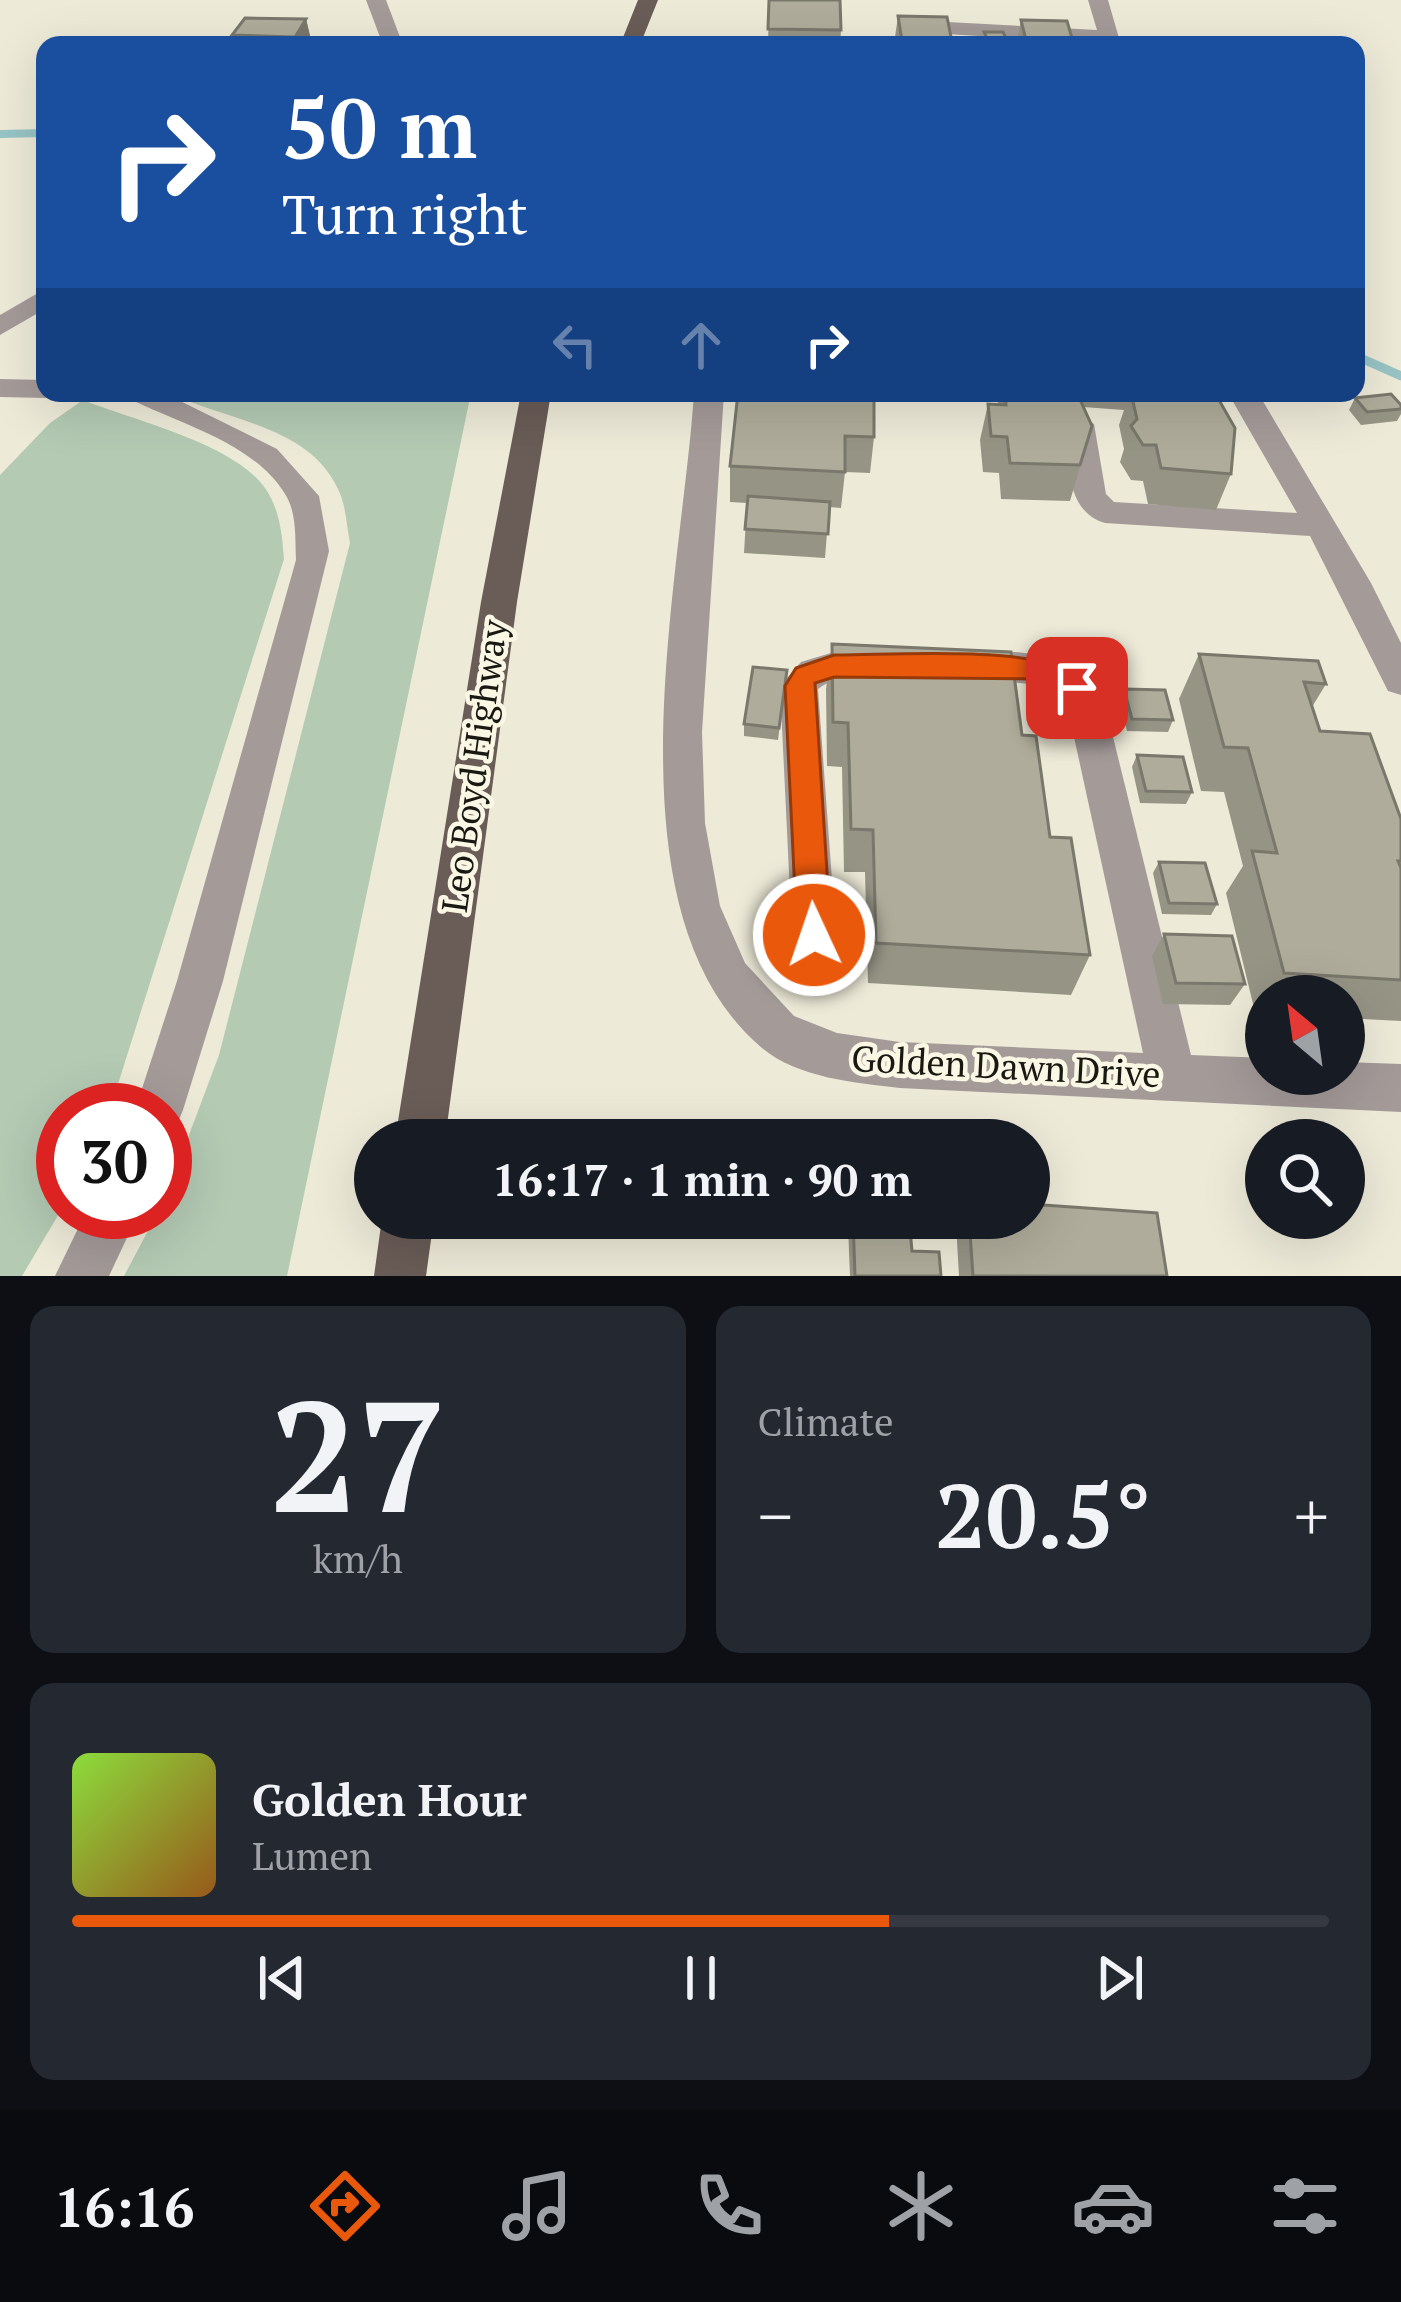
<!DOCTYPE html>
<html lang="en">
<head>
<meta charset="utf-8">
<style>
	body { margin:0; font-family:"PT Serif",serif; background:#242831; color:#f1f3f6; height:100vh; display:flex; flex-direction:column; font-size:45px; white-space:nowrap }
	* { box-sizing:border-box; margin:0 }
	p { font-size:39px; color:#9ea1a6 }
	.icon { flex:none; width:66px; height:66px; fill:none; stroke:currentColor; stroke-width:2; stroke-linecap:round; stroke-linejoin:round }
	.map { position:relative; height:1276px; overflow:hidden }
	.side { display:flex; flex-direction:column; gap:30px; padding:30px; background:#0d0f14; flex:1 }
	.side>* { flex:none }
	.guide { position:absolute; left:36px; top:36px; width:1329px; height:366px; border-radius:24px; box-shadow:0 12px 48px #0002; background:#1a4fa0; color:#fff; overflow:hidden }
	.needle { width:78px; rotate:331deg }
	.tools { position:absolute; left:1245px; top:975px; display:grid; gap:24px }
	.tools a { display:grid; place-items:center; width:120px; height:120px; border-radius:50%; background:#171b24; box-shadow:0 12px 48px #0002; font-size:60px }
	.speed { position:absolute; left:36px; top:1083px; display:flex; gap:24px; font-size:60px; font-weight:700; text-align:center }
	.speed>* { display:grid; place-content:center; width:156px; height:156px; border-radius:50%; background:#171b24; box-shadow:0 12px 48px #0002; line-height:1 }
	.speed .limit { border:18px solid #d22; background:#fff; color:#111 }
	.pin { position:absolute; display:grid; place-items:center; width:102px; height:102px; color:#fff; margin:-51px; border-radius:24px; box-shadow:0 6px 18px #0006 }
	.me { position:absolute; width:132px; margin:-66px; rotate:357deg; stroke-linejoin:round; filter:drop-shadow(0 0 9px #0008) }
	.turn { display:flex; align-items:center; gap:42px; height:252px; padding:0 48px; font-size:54px }
	.turn .icon { width:156px; height:156px; stroke-width:2.5 }
	.turn b { display:block; font-size:84px; line-height:102px }
	.lanes { display:flex; align-items:center; height:114px; padding:0 48px; background:#0003; justify-content:center; gap:60px; direction:ltr }
	.lanes .off { opacity:.35 }
	.big { font-size:90px; font-weight:700; line-height:1.1 }
	.side .card { flex:1; display:flex; flex-direction:column; justify-content:center; gap:18px; min-width:0; padding:0 42px; border-radius:24px; background:#242831 }
	.side .dial { align-items:center; gap:0 }
	.dial b { font-size:156px; line-height:1 }
	.song { display:flex; align-items:center; gap:36px }
	.cover { width:144px; height:144px; border-radius:18px; background:linear-gradient(135deg,hsl(90 70% 55%),hsl(30 70% 35%)) }
	.played { height:12px; border-radius:6px; background:linear-gradient(90deg,#ea580c 65%,#363941 65%) }
	.keys { display:flex; justify-content:space-around; direction:ltr }
	.heat { display:flex; justify-content:space-between; align-items:center; font-size:66px; direction:ltr }
	.side .tiles { flex:1; display:grid; gap:30px; grid-template-columns:1fr 1fr }
	.card:last-child { grid-column:span 2 }
	.trip { position:absolute; left:354px; top:1119px; width:696px; height:120px; border-radius:60px; background:#171b24; box-shadow:0 12px 48px #0002; font-weight:700; line-height:120px; text-align:center }
	.tabs { display:flex; height:192px; justify-content:space-around; align-items:center; background:#090b0e; color:#9ea1a6 }
	.tabs .icon { width:84px; height:84px }
	.tabs .selected { color:#ea580c }
	.tabs b { font-size:54px; color:#f1f3f6 }
	.map>svg:first-child { display:block }
	.green { fill:#b4cab3 }
	.lines { fill:none; stroke-linecap:round; stroke-linejoin:round }
	.stream-far1 { stroke:#98c4c6; stroke-width:8 }
	.stream { stroke:#98c4c6; stroke-width:9 }
	.minor { fill:#a49b99; fill-rule:evenodd }
	.major { fill:#6a5c57; fill-rule:evenodd }
	.wall { fill:#969485 }
	.shaded-wall { fill:#7a786c }
	.building { fill:#afac9b; stroke:#7a786c; stroke-width:3 }
	.route { fill:#ea580c; stroke:#983908; stroke-width:3 }
	.labels { text-anchor:middle; stroke-width:9; stroke-linejoin:round; paint-order:stroke }
	.street-label { font-size:36px; fill:#191812; stroke:#faf7e5 }
</style>
</head>
<body>
<div class="map">
<svg width="1401" height="1276" viewBox="0 0 1401 1276">
	<rect width="100%" height="100%" fill="#edead8"/>
	<g class="green">
		<path d="M170,393H471L287,1276H124L158,1212H165V1199L219,1055L350,543C347,528 346,510 341,496C314,425 228,422 170,393Z"/>
		<path d="M83,400C135,421 233,443 265,488C280,509 282,535 284,559L118,1084L107,1110H63V1207L22,1276H0V475L50,423Z"/>
	</g>
	<g class="lines">
		<path class="stream-far1" d="M0,134L45,133"/>
		<path class="stream" d="M1356,356L1401,376"/>
		<g class="minor">
			<path d="M366,0H386L403,45H383Z"/>
			<path d="M1088,0H1108L1121,45L947,34L937,28L947,22L1097,30Z"/>
			<path d="M45,289V309L0,335V315Z"/>
			<path d="M0,379L45,380V393H57L45,398L0,397Z"/>
			<path d="M125,393H164L277,449L319,496L329,551L223,981L183,1110L176,1127L165,1132V1110H135L177,981L296,560C295,539 297,512 285,494C254,443 180,424 130,399Z"/>
			<path d="M694,393H724L702,732L705,823L720,906L745,963L794,1016L837,1033L900,1042L1143,1053L1067,705C1035,668 991,691 950,678L945,668L950,658C998,643 1078,651 1104,700L1191,1055L1266,1058V1074H1344V1062L1401,1064V1112L900,1088C856,1083 798,1078 762,1048C601,912 682,577 694,393Z"/>
			<path d="M1228,393H1258L1371,583L1401,643V695L1388,691L1310,536L1105,523C1064,511 1069,459 1064,424L1079,414L1094,424L1106,494L1114,502L1297,513Z"/>
			<path d="M834,652L891,657L896,667L891,677C866,685 839,672 818,689L836,935L829,949L814,955L799,949L792,935L780,686L801,662Z"/>
			<path d="M86,1212H139L109,1276H55Z"/>
		</g>
		<g class="major">
			<path d="M638,0H658L640,45H620Z"/>
			<path d="M521,393H551L517,602L445,1140H395L481,602Z"/>
			<path d="M382,1218H434L426,1276H374Z"/>
		</g>
	</g>
	<g class="wall">
		<path d="M769,0L841,30L840,45H768Z"/>
		<path d="M898,16L952,42V45H897L895,37Z"/>
		<path d="M306,19L311,40L308,45H235L232,35Z"/>
		<path d="M1021,20L1074,45H1019L1017,40Z"/>
		<path d="M997,393H1215L1231,474L1216,510L1148,504L1143,481L1131,480L1120,462L1124,449L1119,425L1124,410L1083,407L1092,426L1070,501L1001,499L999,473L983,472L980,440L988,404L998,405Z"/>
		<path d="M843,395L874,437L870,473L845,472L841,508L829,507L825,558L744,553L747,503L730,502V466Z"/>
		<path d="M1355,398L1401,405V414L1397,421L1361,425L1349,410Z"/>
		<path d="M832,644L1022,735L1050,837L1090,955L1071,995L868,983L865,872H844L842,767L827,766L826,689Z"/>
		<path d="M1199,654L1326,684L1312,707L1320,731L1401,819V1021L1344,1018V996H1266V1013L1255,1012L1226,893L1243,866L1224,792L1201,791L1179,699Z"/>
		<path d="M787,670L778,740L744,736V724Z"/>
		<path d="M1124,689L1173,720L1168,732L1127,731L1120,702Z"/>
		<path d="M1137,755L1192,792L1186,804L1140,803L1132,767Z"/>
		<path d="M1159,862L1217,904L1211,915L1162,914L1153,873Z"/>
		<path d="M1164,934L1245,984L1230,1005L1163,1004L1152,956Z"/>
		<path d="M850,1218H1029L1167,1276H959L956,1224L910,1220L912,1251L941,1276H850L848,1226Z"/>
	</g>
	<path class="shaded-wall" d="M306,19L311,40L308,45H297L295,37Z"/>
	<g class="building">
		<path d="M769,0H840L841,30L768,29Z"/>
		<path d="M898,16L947,17L952,42L902,41Z"/>
		<path d="M245,18L306,19L295,37L232,35Z"/>
		<path d="M1021,20L1067,21L1074,45L1027,44Z"/>
		<path d="M984,32H1003L1009,45H990Z"/>
		<path d="M738,393H843V395L874,397V437L845,436V472L730,466Z"/>
		<path d="M1005,393H1077L1092,426L1080,465L1010,463L1007,437L991,436L988,404L1006,405Z"/>
		<path d="M1131,393H1215L1235,428L1231,474L1161,468L1156,445H1143L1131,426L1137,419Z"/>
		<path d="M1391,394L1401,405V409L1367,412L1355,398Z"/>
		<path d="M748,496L830,502L828,534L745,529Z"/>
		<path d="M832,644L1011,652L1022,735L1036,736L1050,837L1071,838L1090,955L876,943L873,830L851,829L848,723L833,722Z"/>
		<path d="M1199,654L1318,661L1326,684L1304,682L1320,731L1370,734L1401,819V861H1398L1401,868V980L1284,973L1252,851L1277,853L1248,748L1224,747Z"/>
		<path d="M753,667L787,670L779,728L744,724Z"/>
		<path d="M1124,689L1165,690L1173,720L1132,719Z"/>
		<path d="M1137,755L1183,757L1192,792L1146,791Z"/>
		<path d="M1159,862L1205,863L1217,904L1169,903Z"/>
		<path d="M1164,934L1232,936L1245,984L1176,983Z"/>
		<path d="M1029,1204L1157,1213L1167,1276H973L969,1218H1029Z"/>
		<path d="M853,1218H909L912,1251L939,1252L941,1276H855Z"/>
	</g>
	<path class="route" d="M834,655C888,656 1063,640 1091,688L1077,699L1033,679L834,677L815,683L831,935L826,945L814,950L802,945L797,935L785,686L796,668Z"/>
	<g class="labels">
		<g class="street-label">
			<text transform="translate(474 766) rotate(-82)" y="13">Leo Boyd Highway</text>
			<text transform="translate(1006 1066) rotate(3)" y="13">Golden Dawn Drive</text>
		</g>
	</g>
</svg>
<div class="tools">
<a><svg class="needle" viewBox="-14 -14 28 28"><path d="M0-13l5 13h-10z" fill="#e53935"/><path d="M0 13l5-13h-10z" fill="#9ea1a6"/></svg></a>
<a><svg class="icon" aria-label="search" viewBox="0 0 24 24"><circle cx="10" cy="10" r="6"/><path d="M15 15l6 6"/></svg></a>
</div>
<div class="speed"><div class="limit">30</div></div>
<div class="pin" style="left:1077px;top:688px;background:#d93025"><svg class="icon" aria-label="arrive" viewBox="0 0 24 24"><path d="M6 21V4h12l-3 4 3 4H6"/></svg></div>
<svg class="me" style="left:814px;top:935px" viewBox="-20 -20 40 40"><circle r="17" fill="#ea580c" stroke="#fff" stroke-width="3"/><path d="M0-11L8 9 0 5-8 9z" fill="#fff"/></svg>
<div class="trip">16:17 · 1 min · 90 m</div>
<div class="guide">
<div class="turn"><svg class="icon" aria-label="right" viewBox="0 0 24 24"><path d="M7 20v-9h11M14 6l5 5-5 5"/></svg><div><b>50 m</b>Turn right</div></div>
<div class="lanes"><svg class="icon off" aria-label="left" viewBox="0 0 24 24"><path d="M17 20v-9H6M10 6l-5 5 5 5"/></svg><svg class="icon off" aria-label="ahead" viewBox="0 0 24 24"><path d="M12 20V5M6 11l6-6 6 6"/></svg><svg class="icon" aria-label="right" viewBox="0 0 24 24"><path d="M7 20v-9h11M14 6l5 5-5 5"/></svg></div>
</div>
</div>
<section class="side">
<div class="tiles">
<div class="card dial"><b>27</b><p>km/h</p></div>
<div class="card"><p>Climate</p>
<div class="heat"><a>−</a><b class="big">20.5°</b><a>+</a></div>
</div>
<div class="card">
<div class="song"><i class="cover"></i><div><b>Golden Hour</b><p>Lumen</p></div></div>
<div class="played"></div>
<div class="keys"><svg class="icon" aria-label="previous" viewBox="0 0 24 24"><path d="M18 5L8 12l10 7zM5 5v14"/></svg><svg class="icon" aria-label="pause" viewBox="0 0 24 24"><path d="M8 5v14M16 5v14"/></svg><svg class="icon" aria-label="next" viewBox="0 0 24 24"><path d="M6 5l10 7-10 7zM19 5v14"/></svg></div>
</div>
</div>
</section>
<nav class="tabs">
<b>16:16</b>
<svg class="icon selected" aria-label="directions" viewBox="0 0 24 24"><path d="M12 3l9 9-9 9-9-9zM9 14v-3h6M13 9l2 2-2 2"/></svg>
<svg class="icon" aria-label="music" viewBox="0 0 24 24"><path d="M9 18V5l10-2v13"/><circle cx="6" cy="18" r="3"/><circle cx="16" cy="16" r="3"/></svg>
<svg class="icon" aria-label="phone" viewBox="0 0 24 24"><path d="M5 4h4l2 5-3 2q2 4 5 5l2-3 5 2v4C11 20 4 13 5 4z"/></svg>
<svg class="icon" aria-label="climate" viewBox="0 0 24 24"><path d="M12 3v18M4 7l16 10M4 17L20 7"/></svg>
<svg class="icon" aria-label="car" viewBox="0 0 24 24"><path d="M5 17H2v-5l4-1 3-4h7l3 4 3 1v5h-3M9 17h6M6 11h13"/><circle cx="7" cy="17" r="2"/><circle cx="17" cy="17" r="2"/></svg>
<svg class="icon" aria-label="filters" viewBox="0 0 24 24"><path d="M4 7h16M4 17h16"/><circle cx="9" cy="7" r="2"/><circle cx="15" cy="17" r="2"/></svg>
</nav>
</body>
</html>
